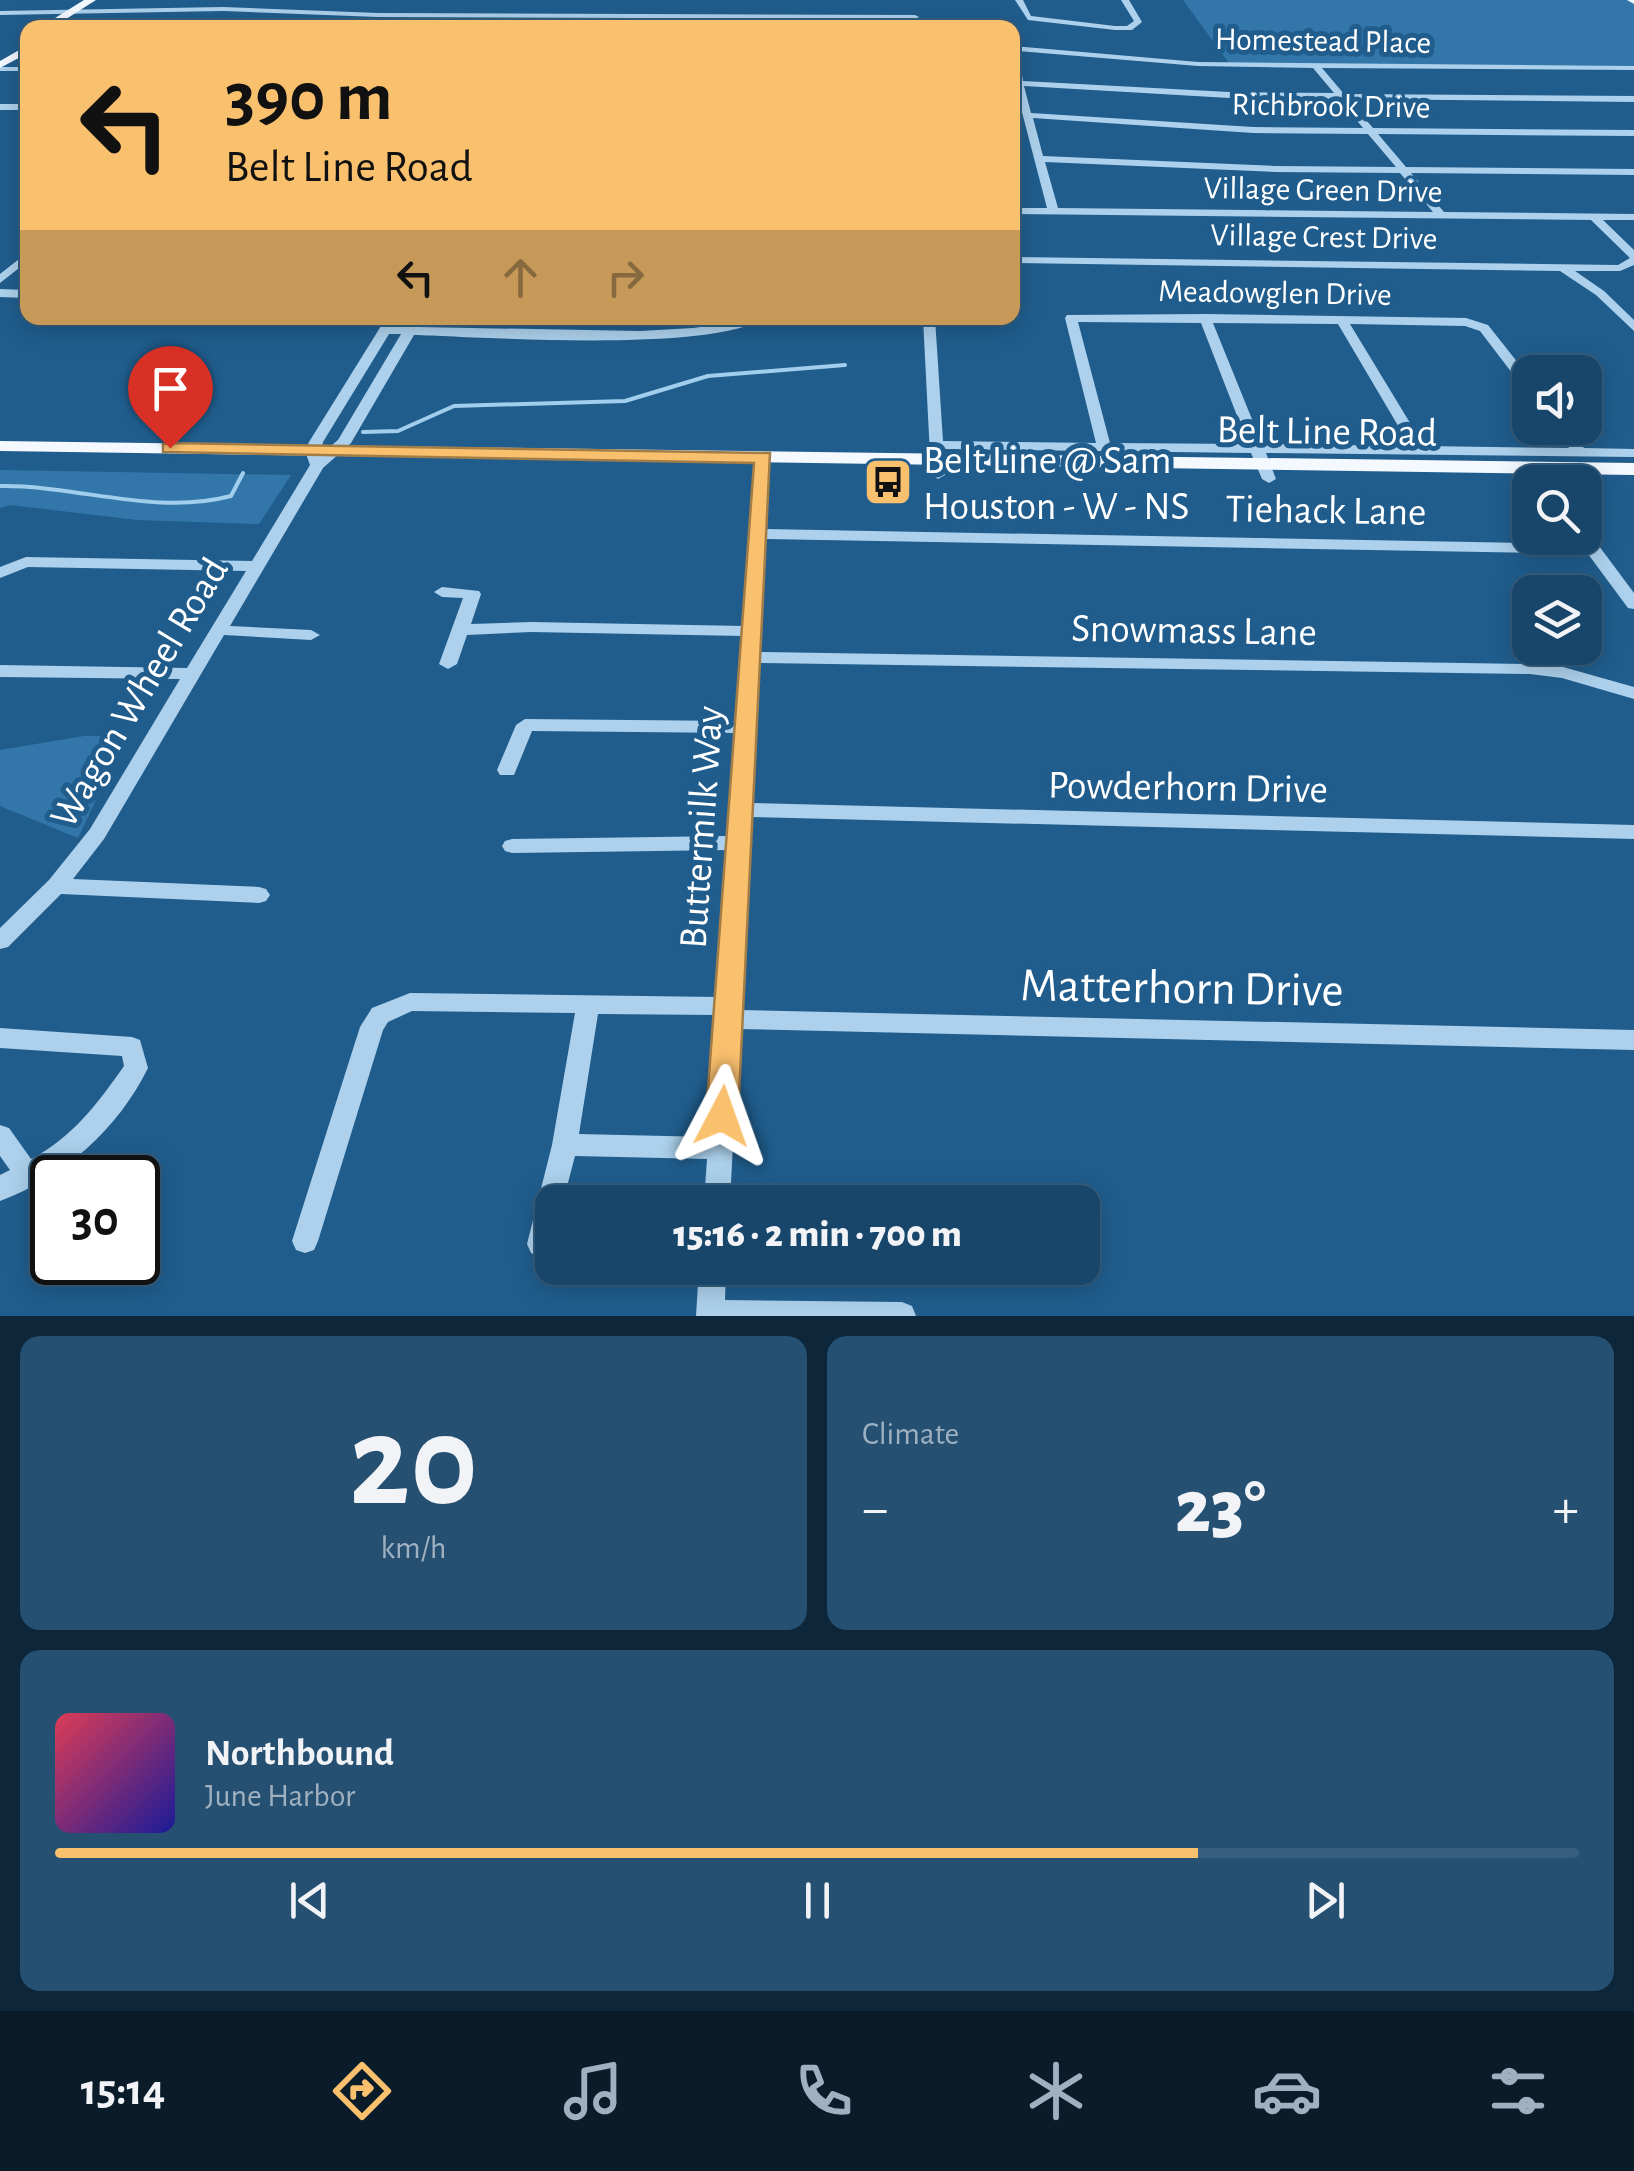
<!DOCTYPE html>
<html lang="en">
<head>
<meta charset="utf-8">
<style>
	body { margin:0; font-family:"Alegreya Sans",sans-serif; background:#255072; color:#f1f3f6; height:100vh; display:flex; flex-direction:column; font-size:38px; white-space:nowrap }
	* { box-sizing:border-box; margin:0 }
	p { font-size:32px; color:#9fb1c1 }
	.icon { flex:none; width:55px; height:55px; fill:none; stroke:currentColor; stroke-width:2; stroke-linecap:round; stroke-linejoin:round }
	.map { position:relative; height:1316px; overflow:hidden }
	.sheet { display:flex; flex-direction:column; gap:20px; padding:20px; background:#0d263a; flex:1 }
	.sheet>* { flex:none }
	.guide { position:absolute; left:20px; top:20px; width:1000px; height:305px; border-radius:20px; box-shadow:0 5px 25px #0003,0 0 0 2px #365e7e; background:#f9c06e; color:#111; overflow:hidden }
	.fabs { position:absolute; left:1512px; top:355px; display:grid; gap:20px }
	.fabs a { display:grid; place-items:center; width:90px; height:90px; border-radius:20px; background:#18466a; box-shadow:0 5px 25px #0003,0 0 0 2px #365e7e; font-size:50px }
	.speed { position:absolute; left:30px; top:1155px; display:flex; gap:20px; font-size:50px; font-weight:700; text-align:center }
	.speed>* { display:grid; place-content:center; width:130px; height:130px; border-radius:50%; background:#18466a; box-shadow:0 5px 25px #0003,0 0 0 2px #365e7e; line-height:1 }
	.speed .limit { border:5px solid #111; border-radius:15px; background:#fff; color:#111 }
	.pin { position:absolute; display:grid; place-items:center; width:85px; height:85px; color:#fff; margin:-102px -42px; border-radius:50% 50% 50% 0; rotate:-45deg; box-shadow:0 0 10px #0007 }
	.pin .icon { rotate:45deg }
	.me { position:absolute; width:110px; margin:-55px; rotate:4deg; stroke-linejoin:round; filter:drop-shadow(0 0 8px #0008) }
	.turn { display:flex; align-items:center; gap:35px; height:210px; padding:0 40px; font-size:45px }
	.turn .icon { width:130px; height:130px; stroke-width:2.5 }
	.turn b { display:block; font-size:70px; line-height:85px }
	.lanes { display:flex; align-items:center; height:95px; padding:0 40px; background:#0003; justify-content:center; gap:50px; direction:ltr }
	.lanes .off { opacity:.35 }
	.big { font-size:75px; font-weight:800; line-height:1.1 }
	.sheet .card { flex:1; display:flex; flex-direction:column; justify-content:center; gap:15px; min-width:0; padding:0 35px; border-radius:20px; background:#255072 }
	.sheet .dial { align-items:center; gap:0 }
	.dial b { font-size:130px; line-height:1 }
	.song { display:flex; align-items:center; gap:30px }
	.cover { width:120px; height:120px; border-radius:15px; background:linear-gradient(135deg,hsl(350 70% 55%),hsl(240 70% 35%)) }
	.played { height:10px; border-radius:5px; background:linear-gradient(90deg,#f9c06e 75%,#365e7e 75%) }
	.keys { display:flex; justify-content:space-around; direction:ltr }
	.heat { display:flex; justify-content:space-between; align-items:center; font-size:55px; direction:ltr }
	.sheet .tiles { flex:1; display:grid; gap:20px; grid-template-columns:1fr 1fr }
	.card:last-child { grid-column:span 2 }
	.trip { position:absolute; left:535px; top:1185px; width:565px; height:100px; border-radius:20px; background:#18466a; box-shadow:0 5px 25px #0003,0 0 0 2px #365e7e; font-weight:800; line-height:100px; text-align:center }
	.menu { display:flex; height:160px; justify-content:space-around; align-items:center; background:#0a1c2a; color:#9fb1c1 }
	.menu .icon { width:70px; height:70px }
	.menu .selected { color:#f9c06e }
	.menu b { font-size:45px; color:#f1f3f6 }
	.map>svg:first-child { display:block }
	.green { fill:#37a }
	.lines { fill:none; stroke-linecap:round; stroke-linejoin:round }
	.stream { stroke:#a1ceed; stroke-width:4 }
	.minor { fill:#add1ec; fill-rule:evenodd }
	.major { fill:#f3f9ff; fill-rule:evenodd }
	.route { fill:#f9c06e; stroke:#a27d48; stroke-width:2.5 }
	.labels { text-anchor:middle; stroke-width:10; stroke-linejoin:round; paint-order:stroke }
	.far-street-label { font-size:32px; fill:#fff; stroke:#205d8d }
	.street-label { font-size:40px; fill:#fff; stroke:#205d8d }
	.poi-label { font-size:40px; fill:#fff; stroke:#205d8d; text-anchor:start }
	.near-street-label { font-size:48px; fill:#fff; stroke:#205d8d }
</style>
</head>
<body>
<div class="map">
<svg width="1634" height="1316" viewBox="0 0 1634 1316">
	<rect width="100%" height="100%" fill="#205d8d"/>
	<g class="green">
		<path d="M1183,0H1628L1634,3V66L1229,63Z"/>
		<path d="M0,470L291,475L259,524L137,520L10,505L0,508Z"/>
		<path d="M84,736H126L78,838L0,806V750Z"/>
	</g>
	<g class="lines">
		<g class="stream">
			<path d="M363,432L398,431L454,406L625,401L708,376L845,365"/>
			<path d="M0,486C77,485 155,516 231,496L243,473"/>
		</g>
		<g class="minor">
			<path d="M1015,0H1023L1031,16L1115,26H1127L1134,21L1121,0H1129L1142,22L1132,30H1115L1028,20Z"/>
			<path d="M223,7L378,13L915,15L919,17L915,19L378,17L223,11L0,15V11Z"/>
			<path d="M21,39H28V43H18Z"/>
			<path d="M1013,46L1198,62L1634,66V70L1322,68L1344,94L1634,96V102L1348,99L1373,128L1634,130V136L1378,134L1406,167L1634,169V175L1411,173L1444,212L1634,214V220H1603L1634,250V265L1620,271H1575L1604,291L1634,320V331L1596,295L1560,271L1012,263V257L1618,265L1630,258L1591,220L1012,214V208H1047L1012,74ZM1018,51L1198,66L1313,68L1334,93L1229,92L1023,81ZM1024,86L1229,98L1339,99L1363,128L1253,127L1031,113ZM1033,118L1253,133L1368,134L1396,167L1275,166L1043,156ZM1045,162L1275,172L1400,173L1433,212L1058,208Z"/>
			<rect x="0" y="67" width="28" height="4"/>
			<rect x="0" y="104" width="28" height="6"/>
			<path d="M28,252V261L0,283V274Z"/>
			<path d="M0,289L28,290V298L0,297Z"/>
			<path d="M1205,314L1466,318L1488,325L1530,378V391L1525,390L1480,331L1465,326L1350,324L1424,446L1569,448L1554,428H1568L1584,448L1634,449V457L1266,453L1276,479L1269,483L1262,479L1251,453L944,449L945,475L938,479L931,475L923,318H935L943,441L1096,443L1065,318L1067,315ZM1078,322L1201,323L1248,444L1110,443ZM1213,323L1338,324L1410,446L1262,444Z"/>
			<path d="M386,318H398L393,327H406L411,318H423L418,327L640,331L693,328L732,323L747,318H763C713,353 483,337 414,335L351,443L323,468L230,626L311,630L320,635L311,640L224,635L104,839L73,879L259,887L266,889L270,895L266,901L259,903L61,894L8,947L0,949V928L49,880L90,829L180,679L0,677V665L187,668L246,571L28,567L0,578V567L26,557L252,561L310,465L305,451L309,442ZM389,334H401L338,440L320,455L323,442Z"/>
			<path d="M763,453L770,457L766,529L1581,544V539L1587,537L1599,546L1634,593V609L1628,608L1588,554L766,539L760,652L1530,664L1563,667L1634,687V699L1562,678L1530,674L759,663L752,803L1634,825V839L751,817L740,1010L1634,1030V1050L739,1029L730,1202H704L707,1159L575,1156L563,1202H552V1246L549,1253L540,1257L531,1253L527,1244L552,1145L575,1013L412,1011L388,1022L383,1030L318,1241L314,1250L305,1253L296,1250L292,1241L360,1027L372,1008L410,993L718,997L728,850L512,853L505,851L502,846L505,841L512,839L729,836L737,733L532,731L514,775H500L497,770L516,725L525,719L737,721L743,636L531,632L467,635L457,664L448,669L439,664L463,598L442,597L434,592L442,587L479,591L481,594L471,624L531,622L744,626L756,457ZM598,1014L717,1015L709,1137L579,1134Z"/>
			<path d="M1529,464L1534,465L1547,482H1533L1522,468Z"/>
			<path d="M0,1028L132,1037L140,1040L148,1068C118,1129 64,1177 0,1201V1175L10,1170L0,1156V1125L9,1128L31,1159C72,1138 98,1103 124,1066L122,1056L0,1048Z"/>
			<path d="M699,1268H726L725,1300L902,1302L912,1306L916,1316H696Z"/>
		</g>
		<g class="major">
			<path d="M84,0H96L52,28H39Z"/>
			<path d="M1627,0H1634V4Z"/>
			<path d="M28,45V53L0,68V61Z"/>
			<path d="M0,441L1634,463V475L0,451Z"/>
		</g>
	</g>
	<path class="route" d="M170,443L770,453L738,1116L733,1126L722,1130L711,1126L706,1116L754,463L163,452V444Z"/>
	<defs>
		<g id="bus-square" transform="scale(2.5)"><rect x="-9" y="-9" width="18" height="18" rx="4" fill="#f9c06e" stroke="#205d8d"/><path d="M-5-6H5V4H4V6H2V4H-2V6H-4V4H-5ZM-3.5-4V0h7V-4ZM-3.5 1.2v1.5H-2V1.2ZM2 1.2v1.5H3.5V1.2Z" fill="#111"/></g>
	</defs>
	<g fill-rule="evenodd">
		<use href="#bus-square" x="888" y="482"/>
	</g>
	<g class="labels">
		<g class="far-street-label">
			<text transform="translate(1323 40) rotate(1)" y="11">Homestead Place</text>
			<text transform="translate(1331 105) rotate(1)" y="11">Richbrook Drive</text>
			<text transform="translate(1323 189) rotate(1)" y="11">Village Green Drive</text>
			<text transform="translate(1324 236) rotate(1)" y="11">Village Crest Drive</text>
			<text transform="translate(1275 292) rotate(1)" y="11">Meadowglen Drive</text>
		</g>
		<g class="street-label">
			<text transform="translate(1327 430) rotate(1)" y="14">Belt Line Road</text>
			<text transform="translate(1326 509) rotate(1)" y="14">Tiehack Lane</text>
			<text transform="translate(1194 629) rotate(1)" y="14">Snowmass Lane</text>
			<text transform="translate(138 692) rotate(-59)" y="14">Wagon Wheel Road</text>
			<text transform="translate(1188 786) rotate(1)" y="14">Powderhorn Drive</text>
			<text transform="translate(700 827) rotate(-86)" y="14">Buttermilk Way</text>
		</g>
		<g class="poi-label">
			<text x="923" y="473">Belt Line @ Sam<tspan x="923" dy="46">Houston - W - NS</tspan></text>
		</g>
		<g class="near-street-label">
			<text transform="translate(1182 986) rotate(1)" y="17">Matterhorn Drive</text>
		</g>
	</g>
</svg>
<div class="fabs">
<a><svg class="icon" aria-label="sound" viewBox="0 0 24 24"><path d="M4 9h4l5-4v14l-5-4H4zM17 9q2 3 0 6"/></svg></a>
<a><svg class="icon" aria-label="search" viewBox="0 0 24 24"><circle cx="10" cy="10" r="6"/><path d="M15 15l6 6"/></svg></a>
<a><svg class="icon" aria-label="layers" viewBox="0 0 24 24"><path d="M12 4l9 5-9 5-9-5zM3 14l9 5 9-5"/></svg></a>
</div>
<div class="speed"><div class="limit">30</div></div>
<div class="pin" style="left:170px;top:448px;background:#d93025"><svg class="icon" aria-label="arrive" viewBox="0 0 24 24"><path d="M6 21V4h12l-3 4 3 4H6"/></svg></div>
<svg class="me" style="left:722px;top:1116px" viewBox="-20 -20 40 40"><path d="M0-17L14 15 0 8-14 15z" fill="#f9c06e" stroke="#fff" stroke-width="4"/></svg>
<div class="trip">15:16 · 2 min · 700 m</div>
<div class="guide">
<div class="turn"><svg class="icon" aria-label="left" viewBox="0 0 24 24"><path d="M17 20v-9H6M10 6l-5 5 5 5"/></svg><div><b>390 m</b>Belt Line Road</div></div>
<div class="lanes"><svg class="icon" aria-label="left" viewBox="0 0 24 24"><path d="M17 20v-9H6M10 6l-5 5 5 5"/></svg><svg class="icon off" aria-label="ahead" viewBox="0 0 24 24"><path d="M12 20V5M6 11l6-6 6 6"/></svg><svg class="icon off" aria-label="right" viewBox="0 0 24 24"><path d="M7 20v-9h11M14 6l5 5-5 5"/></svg></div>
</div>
</div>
<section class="sheet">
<div class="tiles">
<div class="card dial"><b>20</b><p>km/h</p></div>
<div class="card"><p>Climate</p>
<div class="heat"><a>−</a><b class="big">23°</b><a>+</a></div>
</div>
<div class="card">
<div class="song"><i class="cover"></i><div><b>Northbound</b><p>June Harbor</p></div></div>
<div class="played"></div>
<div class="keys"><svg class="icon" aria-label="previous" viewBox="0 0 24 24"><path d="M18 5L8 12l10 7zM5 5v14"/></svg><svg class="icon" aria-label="pause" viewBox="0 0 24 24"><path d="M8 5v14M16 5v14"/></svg><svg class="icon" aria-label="next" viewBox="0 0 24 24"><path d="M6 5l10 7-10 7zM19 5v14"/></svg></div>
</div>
</div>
</section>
<nav class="menu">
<b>15:14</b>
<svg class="icon selected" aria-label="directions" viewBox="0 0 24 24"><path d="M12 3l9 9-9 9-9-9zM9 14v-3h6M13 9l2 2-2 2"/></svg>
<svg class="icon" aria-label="music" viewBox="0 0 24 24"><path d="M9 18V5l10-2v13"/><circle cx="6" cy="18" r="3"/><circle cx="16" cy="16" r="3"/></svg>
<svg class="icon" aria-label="phone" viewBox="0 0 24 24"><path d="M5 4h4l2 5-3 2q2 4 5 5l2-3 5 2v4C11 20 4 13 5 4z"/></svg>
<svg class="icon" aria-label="climate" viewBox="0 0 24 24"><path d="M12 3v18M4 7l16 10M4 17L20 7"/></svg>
<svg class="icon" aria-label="car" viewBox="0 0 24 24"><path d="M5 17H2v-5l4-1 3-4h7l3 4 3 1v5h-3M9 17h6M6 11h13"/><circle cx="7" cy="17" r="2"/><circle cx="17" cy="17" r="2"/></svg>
<svg class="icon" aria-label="filters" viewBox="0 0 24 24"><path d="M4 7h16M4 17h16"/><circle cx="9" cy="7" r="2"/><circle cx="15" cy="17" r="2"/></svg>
</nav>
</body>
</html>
